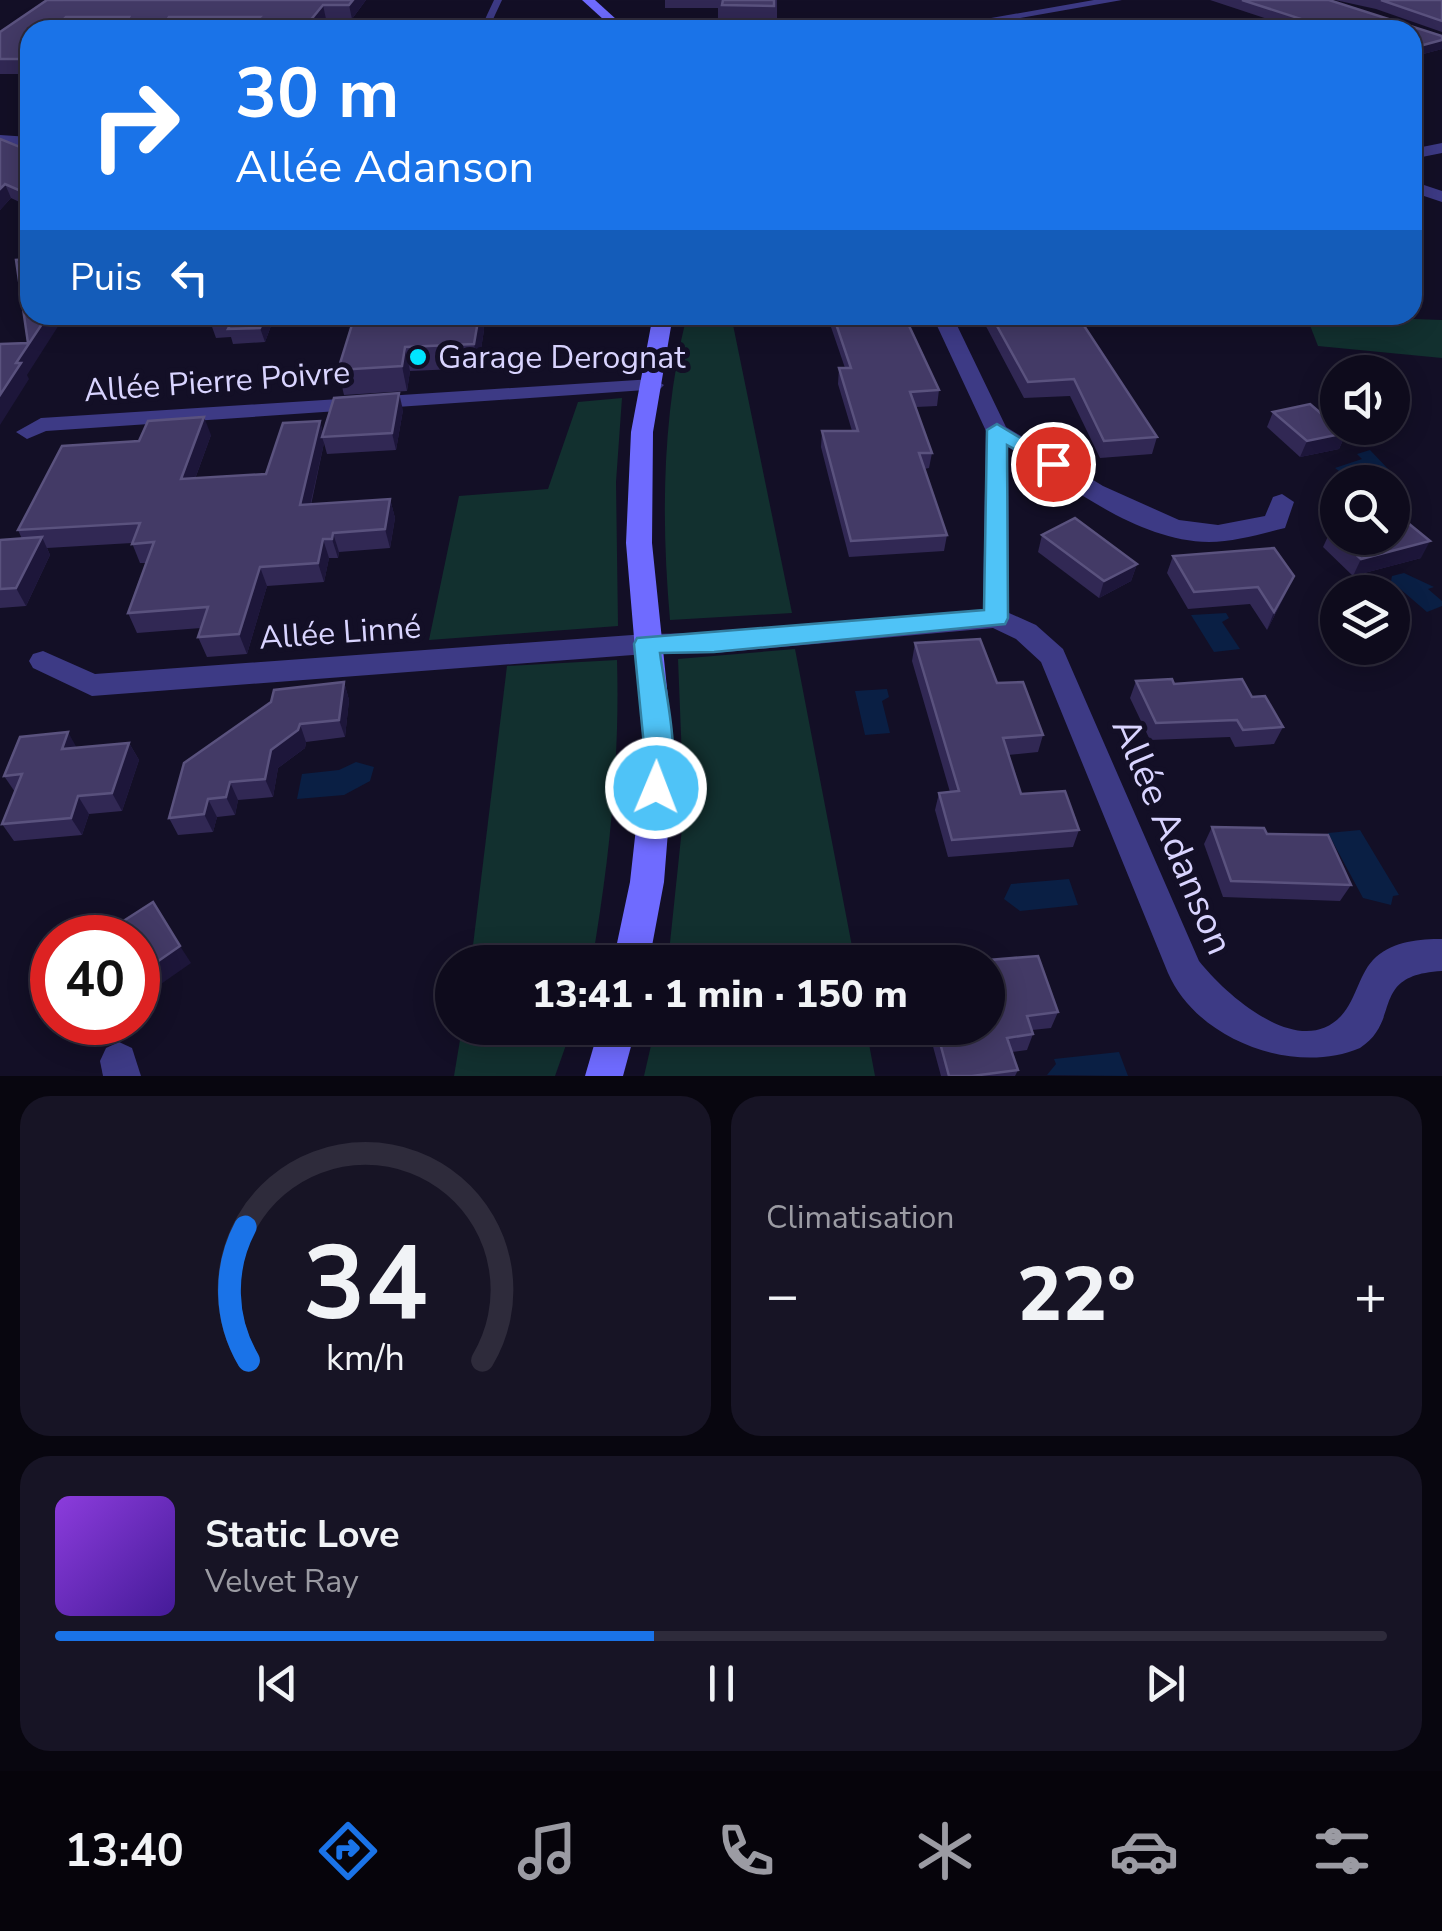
<!DOCTYPE html>
<html lang="fr">
<head>
<meta charset="utf-8">
<style>
	body { margin:0; font-family:"Nunito Sans",sans-serif; background:#171425; color:#f1f3f6; height:100vh; display:flex; flex-direction:column; font-size:38px; white-space:nowrap }
	* { box-sizing:border-box; margin:0 }
	p { font-size:32px; color:#9b9ba3 }
	.icon { flex:none; width:55px; height:55px; fill:none; stroke:currentColor; stroke-width:2; stroke-linecap:round; stroke-linejoin:round }
	.map { position:relative; height:1076px; overflow:hidden }
	.sheet { display:flex; flex-direction:column; gap:20px; padding:20px; background:#08060f; flex:1 }
	.sheet>* { flex:none }
	.hud { position:absolute; left:20px; top:20px; width:1402px; height:305px; border-radius:30px; box-shadow:0 5px 25px #0003,0 0 0 2px #2e2b3b; background:#1a73e8; color:#fff; overflow:hidden }
	.controls { position:absolute; left:1320px; top:355px; display:grid; gap:20px }
	.controls a { display:grid; place-items:center; width:90px; height:90px; border-radius:50%; background:#0e0b1c; box-shadow:0 5px 25px #0003,0 0 0 2px #2e2b3b; font-size:50px }
	.speed { position:absolute; left:30px; top:915px; display:flex; gap:20px; font-size:50px; font-weight:700; text-align:center }
	.speed>* { display:grid; place-content:center; width:130px; height:130px; border-radius:50%; background:#0e0b1c; box-shadow:0 5px 25px #0003,0 0 0 2px #2e2b3b; line-height:1 }
	.speed .limit { border:15px solid #d22; background:#fff; color:#111 }
	.pin { position:absolute; display:grid; place-items:center; width:85px; height:85px; color:#fff; margin:-42px; border:5px solid #fff; border-radius:50%; box-shadow:0 2px 10px #0007 }
	.me { position:absolute; width:110px; margin:-55px; rotate:1deg; stroke-linejoin:round; filter:drop-shadow(0 0 8px #0008) }
	.turn { display:flex; align-items:center; gap:35px; height:210px; padding:0 50px; font-size:45px }
	.turn .icon { width:130px; height:130px; stroke-width:2.5 }
	.turn b { display:block; font-size:70px; line-height:85px }
	.then { display:flex; align-items:center; height:95px; padding:0 50px; background:#0003; gap:20px; font-size:38px }
	.big { font-size:75px; font-weight:800; line-height:1.1 }
	.sheet .widget { flex:1; display:flex; flex-direction:column; justify-content:center; gap:15px; min-width:0; padding:0 35px; border-radius:30px; background:#171425 }
	.sheet .dial { align-items:center; gap:0 }
	.dial svg { height:260px; overflow:visible; fill:none; stroke:#2e2b3b; stroke-width:7; stroke-linecap:round; text-anchor:middle }
	.dial text { fill:#f1f3f6; stroke:none }
	.song { display:flex; align-items:center; gap:30px }
	.cover { width:120px; height:120px; border-radius:15px; background:linear-gradient(135deg,hsl(270 70% 55%),hsl(260 70% 35%)) }
	.played { height:10px; border-radius:5px; background:linear-gradient(90deg,#1a73e8 45%,#2e2b3b 45%) }
	.keys { display:flex; justify-content:space-around; direction:ltr }
	.heat { display:flex; justify-content:space-between; align-items:center; font-size:55px; direction:ltr }
	.sheet .tiles { flex:1; display:grid; gap:20px; grid-template-columns:1fr 1fr }
	.widget:last-child { grid-column:span 2 }
	.trip { position:absolute; left:435px; top:945px; width:570px; height:100px; border-radius:50px; background:#0e0b1c; box-shadow:0 5px 25px #0003,0 0 0 2px #2e2b3b; font-weight:800; line-height:100px; text-align:center }
	.tab-bar { display:flex; height:160px; justify-content:space-around; align-items:center; background:#06040b; color:#9b9ba3 }
	.tab-bar .icon { width:70px; height:70px }
	.tab-bar .on { color:#1a73e8 }
	.tab-bar b { font-size:45px; color:#f1f3f6 }
	.map>svg:first-child { display:block }
	.green { fill:#12302f }
	.water { fill:#0a1f44 }
	.lines { fill:none; stroke-linecap:round; stroke-linejoin:round }
	.lane { fill:#3d3a85; fill-rule:evenodd }
	.street { fill:#3d3a85; fill-rule:evenodd }
	.secondary { fill:#6f6bff; fill-rule:evenodd }
	.wall { fill:#312854 }
	.shaded-wall { fill:#1d163a }
	.building { fill:#433a66; stroke:#5a527e; stroke-width:2.5 }
	.route { fill:#4fc3f7; stroke:#337fa1; stroke-width:2.5 }
	.poi-dot { fill:#00e5ff; stroke:#130f26; stroke-width:4 }
	.labels { text-anchor:middle; stroke-width:10; stroke-linejoin:round; paint-order:stroke }
	.poi-label { font-size:32px; fill:#d9d4ff; stroke:#130f26; text-anchor:start }
	.street-label { font-size:32px; fill:#d9d4ff; stroke:#130f26 }
	.near-street-label { font-size:38px; fill:#d9d4ff; stroke:#130f26 }
</style>
</head>
<body>
<div class="map">
<svg width="1442" height="1076" viewBox="0 0 1442 1076">
	<rect width="100%" height="100%" fill="#130f26"/>
	<g class="green">
		<path d="M687,315H731L792,613L670,620C661,518 662,415 687,315Z"/>
		<path d="M1306,315L1442,320V358L1318,346Z"/>
		<path d="M622,398L616,482L618,626L429,640L459,496L548,489L578,402Z"/>
		<path d="M795,649L855,962H668L684,809L678,659Z"/>
		<path d="M617,660C620,763 609,861 592,962H471L507,666Z"/>
		<path d="M462,1028H572L555,1076H454Z"/>
		<path d="M655,1028H866L875,1076H644Z"/>
	</g>
	<g class="water">
		<path d="M1370,450L1389,470L1354,482L1335,468L1362,459L1357,454Z"/>
		<path d="M1404,573L1434,587L1428,589L1442,601V606L1427,612L1391,581L1392,576Z"/>
		<path d="M1226,613L1229,618L1222,622L1240,649L1214,652L1191,615Z"/>
		<path d="M887,689L889,697L882,701L890,733L865,735L855,691Z"/>
		<path d="M356,762L374,767L370,781L344,795L297,799L302,774L339,770Z"/>
		<path d="M1360,830L1399,895L1393,896L1391,905L1363,898L1328,833Z"/>
		<path d="M1069,879L1078,905L1020,911L1004,899L1011,884Z"/>
		<path d="M1119,1052L1128,1076L1047,1075L1056,1064L1054,1059Z"/>
	</g>
	<g class="lines">
		<g class="lane">
			<path d="M494,0H502L488,30H480Z"/>
			<path d="M535,315H604L597,319L461,328L454,324L461,320Z"/>
		</g>
		<g class="street">
			<path d="M1094,0H1122L952,30H923Z"/>
			<path d="M0,135L30,137V147L0,145Z"/>
			<path d="M1442,143V153L1412,159V149Z"/>
			<path d="M1412,181L1442,191V202L1412,192Z"/>
			<path d="M932,315H952L1006,427L1103,486L1179,520L1218,525L1265,516L1273,497L1282,494L1294,502L1285,528C1260,534 1234,542 1209,542C1136,541 1067,484 1008,447L1009,613L1036,625L1063,649L1199,961C1225,994 1299,1061 1341,1016C1357,999 1359,972 1376,957C1394,941 1420,939 1442,939V971C1368,975 1403,1020 1360,1048C1294,1076 1197,1040 1168,973L1041,662L1016,639L993,628L714,653L646,654L92,696L33,668L29,661L33,654L43,651L95,674L646,634L714,633L983,610L986,431Z"/>
			<path d="M653,379L664,385L660,389L46,431L27,439L16,432L41,418Z"/>
			<path d="M119,1042L132,1048L141,1076H103L100,1061L106,1048Z"/>
		</g>
		<g class="secondary">
			<path d="M582,0H595L628,30H615Z"/>
			<path d="M653,315H673L653,432L652,543L674,756L664,882L649,962H613L630,882L644,756L626,543L631,432Z"/>
			<path d="M599,1028H636L623,1076H585Z"/>
		</g>
	</g>
	<g class="wall">
		<path d="M47,0H366L352,19H326L318,30H30V74H0V32Z"/>
		<path d="M665,0H777V19H774V30H722V19H718V8H665Z"/>
		<path d="M1210,0H1329L1442,36V49L1412,57V30H1301Z"/>
		<path d="M1335,0H1442V32L1376,9Z"/>
		<path d="M0,139L30,151V207L11,198L0,210Z"/>
		<path d="M275,315L265,342L233,344L231,337L216,338L211,324Z"/>
		<path d="M355,315H481L484,330L478,368L410,371L407,391L344,395L338,370Z"/>
		<path d="M832,315H904L939,390L937,406L916,407L932,453L929,468L924,469L947,535L944,551L849,557L821,447L822,431H852L838,384L839,368H845L831,327Z"/>
		<path d="M980,315H1077L1157,437L1152,454L1100,458L1070,396L1024,398Z"/>
		<path d="M403,410L396,450L327,454L324,443L311,505L390,499L395,518L390,548L339,552L338,558H329L324,582L267,586L247,654L207,657L198,637L201,628L137,633L128,613L147,563H140L132,543L47,548L50,555L26,606L0,608V540L22,539L18,530L211,435L195,479L266,474L320,421L323,433Z"/>
		<path d="M1273,412L1346,433L1339,449L1300,457L1267,427Z"/>
		<path d="M1331,530L1421,558L1353,576L1323,547Z"/>
		<path d="M1042,535L1137,564L1131,581L1099,598L1038,552Z"/>
		<path d="M1173,556L1286,593L1267,630L1250,604L1188,609L1167,573Z"/>
		<path d="M915,643L997,683L1043,735L1038,752L1008,755L1021,794L1079,830L1073,847L948,857L935,810L939,793L950,792L912,661Z"/>
		<path d="M1136,681L1174,684L1252,697L1283,727L1274,744L1235,747L1230,737L1150,740L1130,698Z"/>
		<path d="M344,682L349,700L345,737L306,742L305,748L278,768L273,797L238,800L235,815L217,817L213,832L178,835L169,818L271,702Z"/>
		<path d="M129,743L139,760L122,811L89,814L82,835L14,841L2,824L15,792L4,776L76,748Z"/>
		<path d="M1212,827L1267,834L1351,885L1340,901L1223,897L1204,844Z"/>
		<path d="M988,962L1058,1012L1051,1028L1032,1030L1033,1034L1027,1050L1012,1052L1018,1070L1015,1076H941L928,1028H988Z"/>
	</g>
	<g class="shaded-wall">
		<path d="M353,0H366L352,19L349,5Z"/>
		<path d="M323,5L326,19L318,30H311L309,22Z"/>
		<path d="M66,17L70,30H53Z"/>
		<path d="M169,17L172,30H160Z"/>
		<path d="M1442,40V49L1412,57V48Z"/>
		<path d="M30,53V75L24,59Z"/>
		<path d="M5,184L11,198L0,210V189Z"/>
		<path d="M48,315H72L64,317L27,375L29,379L0,425V395L16,363Z"/>
		<path d="M266,315H275L265,342L260,328Z"/>
		<path d="M479,315H481L484,330L478,368L474,344Z"/>
		<path d="M405,347L410,371L407,391L402,366Z"/>
		<path d="M399,393L403,410L396,450L392,433Z"/>
		<path d="M204,417L211,435L188,498L181,479Z"/>
		<path d="M320,421L324,437H322L324,443L306,524L300,505Z"/>
		<path d="M1346,433L1339,449L1300,457L1307,441Z"/>
		<path d="M390,499L395,518L390,548L385,529Z"/>
		<path d="M333,533L339,552L338,558L332,539Z"/>
		<path d="M42,537L50,555L26,606L16,588Z"/>
		<path d="M323,539L329,558L324,582L318,563Z"/>
		<path d="M1430,541L1421,558L1353,576L1361,559Z"/>
		<path d="M1137,564L1131,581L1099,598L1104,581Z"/>
		<path d="M260,567L267,586L247,654L239,634Z"/>
		<path d="M1294,576L1286,593L1267,630L1274,612Z"/>
		<path d="M344,682L349,700L345,737L339,720Z"/>
		<path d="M300,724L306,742L305,748L278,768L273,797L265,779L271,750Z"/>
		<path d="M68,732L78,750L62,749Z"/>
		<path d="M129,743L139,760L122,811L112,793Z"/>
		<path d="M230,782L238,800L235,815L226,797Z"/>
		<path d="M78,796L89,814L82,835L71,818Z"/>
		<path d="M208,799L217,817L213,832L204,814Z"/>
		<path d="M180,946L191,963L138,1000V975Z"/>
		<path d="M71,1022H104L82,1037Z"/>
	</g>
	<g class="building">
		<path d="M47,0H353L349,5H323L309,22H255L260,17H169L160,30H121L129,17H66L53,30H30V53L24,59H0V32Z"/>
		<path d="M723,0H774V6L722,5Z"/>
		<path d="M1242,0H1329L1442,36V40L1412,48V30H1335Z"/>
		<path d="M1381,0H1442V21Z"/>
		<path d="M1191,20L1219,30H1152Z"/>
		<path d="M0,139L30,151V195L5,184L0,189Z"/>
		<path d="M30,259V315H48L16,363H21L0,395V344L28,343L16,260Z"/>
		<path d="M215,315H266L260,328L228,329L231,323L211,324Z"/>
		<path d="M355,315H479L474,344L405,347L402,366L338,370Z"/>
		<path d="M833,315H904L939,390L910,392L932,453H919L947,535L851,541L822,431H858L839,368H851Z"/>
		<path d="M991,315H1077L1157,437L1104,441L1074,379L1028,382Z"/>
		<path d="M399,393L392,433L322,437L334,398Z"/>
		<path d="M1310,404L1338,428L1346,433L1307,441L1273,412Z"/>
		<path d="M204,417L181,479L266,474L283,423L320,421L300,505L390,499L385,529L333,533L332,539H323L318,563L260,567L239,634L198,637L208,607L128,613L154,542L132,544L140,523L18,530L62,446L139,441L148,421Z"/>
		<path d="M1397,514L1430,541L1361,559L1338,538H1392V515Z"/>
		<path d="M1075,518L1137,564L1104,581L1042,535Z"/>
		<path d="M42,537L16,588L0,589V540Z"/>
		<path d="M1274,548L1294,576L1274,612L1258,587L1194,592L1173,556Z"/>
		<path d="M980,639L997,683L1023,682L1043,735L1003,738L1021,794L1065,791L1079,830L952,840L939,793L959,791L915,643Z"/>
		<path d="M1172,679L1174,684L1242,679L1252,697L1265,696L1283,727L1243,730L1237,720L1156,723L1136,681Z"/>
		<path d="M344,682L339,720L300,724L298,730L271,750L265,779L230,782L226,797L208,799L204,814L169,818L184,763L271,702L274,690Z"/>
		<path d="M68,732L62,749L129,743L112,793L78,796L71,818L2,824L22,774L4,776L20,737Z"/>
		<path d="M1212,827L1264,828L1267,834L1328,835L1351,885L1231,881Z"/>
		<path d="M153,902L180,946L138,975V938H97Z"/>
		<path d="M1038,956L1058,1012L1027,1016L1033,1034L1007,1038L1018,1070L972,1076H949L936,1028H988V962H964Z"/>
		<path d="M52,966V990L42,972Z"/>
	</g>
	<path class="route" d="M997,424L1064,464L1053,470L1007,445L1008,618L1005,624L714,652L660,653C665,691 683,762 666,796L656,799L646,796L642,788L645,756L634,644L637,638L984,610L987,430Z"/>
	<circle class="poi-dot" cx="418" cy="357" r="10"/>
	<g class="labels">
		<g class="poi-label">
			<text x="438" y="368">Garage Derognat</text>
		</g>
		<g class="street-label">
			<text transform="translate(217 381) rotate(-4)" y="11">Allée Pierre Poivre</text>
			<text transform="translate(340 632) rotate(-4)" y="11">Allée Linné</text>
		</g>
		<g class="near-street-label">
			<text transform="translate(1173 836) rotate(67)" y="13">Allée Adanson</text>
		</g>
	</g>
</svg>
<div class="controls">
<a><svg class="icon" aria-label="sound" viewBox="0 0 24 24"><path d="M4 9h4l5-4v14l-5-4H4zM17 9q2 3 0 6"/></svg></a>
<a><svg class="icon" aria-label="search" viewBox="0 0 24 24"><circle cx="10" cy="10" r="6"/><path d="M15 15l6 6"/></svg></a>
<a><svg class="icon" aria-label="layers" viewBox="0 0 24 24"><path d="M12 4l9 5-9 5-9-5zM3 14l9 5 9-5"/></svg></a>
</div>
<div class="speed"><div class="limit">40</div></div>
<div class="pin" style="left:1053px;top:464px;background:#d93025"><svg class="icon" aria-label="arrive" viewBox="0 0 24 24"><path d="M6 21V4h12l-3 4 3 4H6"/></svg></div>
<svg class="me" style="left:656px;top:788px" viewBox="-20 -20 40 40"><circle r="17" fill="#4fc3f7" stroke="#fff" stroke-width="3"/><path d="M0-11L8 9 0 5-8 9z" fill="#fff"/></svg>
<div class="trip">13:41 · 1 min · 150 m</div>
<div class="hud">
<div class="turn"><svg class="icon" aria-label="right" viewBox="0 0 24 24"><path d="M7 20v-9h11M14 6l5 5-5 5"/></svg><div><b>30 m</b>Allée Adanson</div></div>
<div class="then">Puis<svg class="icon" aria-label="left" viewBox="0 0 24 24"><path d="M17 20v-9H6M10 6l-5 5 5 5"/></svg></div>
</div>
</div>
<section class="sheet">
<div class="tiles">
<div class="widget dial"><svg viewBox="0 0 100 80">
<path d="M14 69A42 42 0 1 1 86 69"/>
<path d="M14 69A42 42 0 0 1 13 28" stroke="#1a73e8"/>
<text x="50" y="56" font-size="32" font-weight="700">34</text>
<text x="50" y="72" font-size="11">km/h</text>
</svg></div>
<div class="widget"><p>Climatisation</p>
<div class="heat"><a>−</a><b class="big">22°</b><a>+</a></div>
</div>
<div class="widget">
<div class="song"><i class="cover"></i><div><b>Static Love</b><p>Velvet Ray</p></div></div>
<div class="played"></div>
<div class="keys"><svg class="icon" aria-label="previous" viewBox="0 0 24 24"><path d="M18 5L8 12l10 7zM5 5v14"/></svg><svg class="icon" aria-label="pause" viewBox="0 0 24 24"><path d="M8 5v14M16 5v14"/></svg><svg class="icon" aria-label="next" viewBox="0 0 24 24"><path d="M6 5l10 7-10 7zM19 5v14"/></svg></div>
</div>
</div>
</section>
<nav class="tab-bar">
<b>13:40</b>
<svg class="icon on" aria-label="directions" viewBox="0 0 24 24"><path d="M12 3l9 9-9 9-9-9zM9 14v-3h6M13 9l2 2-2 2"/></svg>
<svg class="icon" aria-label="music" viewBox="0 0 24 24"><path d="M9 18V5l10-2v13"/><circle cx="6" cy="18" r="3"/><circle cx="16" cy="16" r="3"/></svg>
<svg class="icon" aria-label="phone" viewBox="0 0 24 24"><path d="M5 4h4l2 5-3 2q2 4 5 5l2-3 5 2v4C11 20 4 13 5 4z"/></svg>
<svg class="icon" aria-label="climate" viewBox="0 0 24 24"><path d="M12 3v18M4 7l16 10M4 17L20 7"/></svg>
<svg class="icon" aria-label="car" viewBox="0 0 24 24"><path d="M5 17H2v-5l4-1 3-4h7l3 4 3 1v5h-3M9 17h6M6 11h13"/><circle cx="7" cy="17" r="2"/><circle cx="17" cy="17" r="2"/></svg>
<svg class="icon" aria-label="filters" viewBox="0 0 24 24"><path d="M4 7h16M4 17h16"/><circle cx="9" cy="7" r="2"/><circle cx="15" cy="17" r="2"/></svg>
</nav>
</body>
</html>
